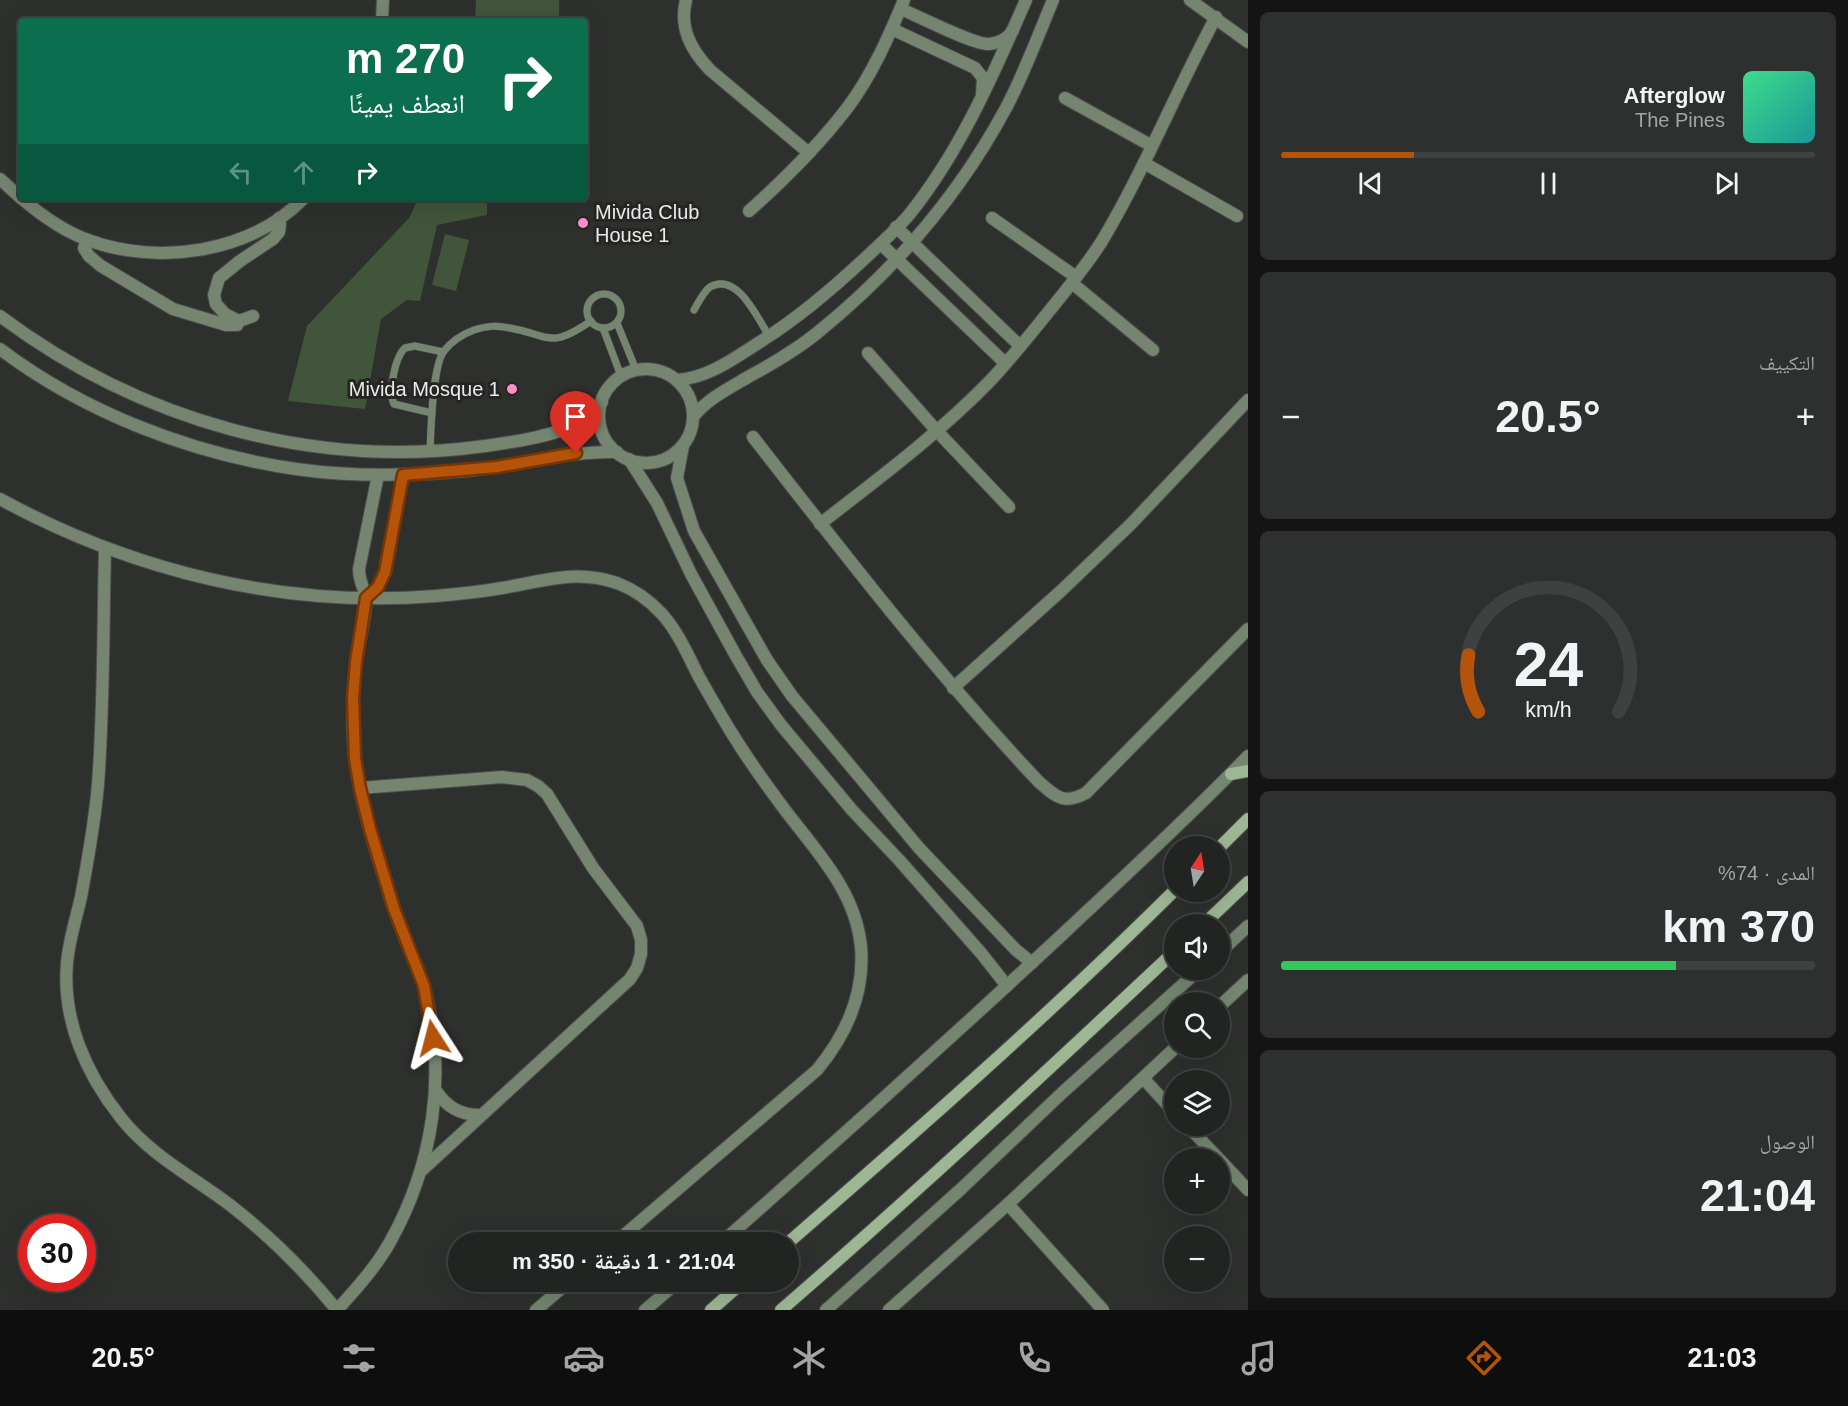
<!DOCTYPE html>
<html lang="ar">
<head>
<meta charset="utf-8">
<style>
	body { margin:0; font-family:Arial,"Noto Naskh Arabic",sans-serif; background:#2e302f; color:#f1f3f6; direction:rtl; height:100vh; display:flex; flex-direction:column; font-size:22px; white-space:nowrap }
	* { box-sizing:border-box; margin:0 }
	p { font-size:20px; color:#a2a4a5 }
	.icon { flex:none; width:33px; height:33px; fill:none; stroke:currentColor; stroke-width:2; stroke-linecap:round; stroke-linejoin:round }
	.map { position:relative; flex:1; overflow:hidden; direction:ltr }
	.side { display:flex; flex-direction:column; gap:12px; padding:12px; background:#131413; width:600px }
	.side>* { flex:none }
	.top-card { position:absolute; left:18px; top:18px; width:570px; height:183px; border-radius:6px; box-shadow:0 6px 24px #0002,0 0 0 2px #3f4140; direction:rtl; background:#0b6e4f; color:#fff; overflow:hidden }
	.needle { width:39px; rotate:12deg }
	.fabs { position:absolute; left:1164px; top:836px; display:grid; gap:12px }
	.fabs a { display:grid; place-items:center; width:66px; height:66px; border-radius:50%; background:#222422; box-shadow:0 6px 24px #0002,0 0 0 2px #3f4140; font-size:30px }
	.speed { position:absolute; left:18px; top:1214px; display:flex; gap:12px; font-size:30px; font-weight:700; text-align:center }
	.speed>* { display:grid; place-content:center; width:78px; height:78px; border-radius:50%; background:#222422; box-shadow:0 6px 24px #0002,0 0 0 2px #3f4140; line-height:1 }
	.speed .limit { border:9px solid #d22; background:#fff; color:#111 }
	.pin { position:absolute; display:grid; place-items:center; width:51px; height:51px; color:#fff; margin:-62px -26px; border-radius:50% 50% 50% 0; rotate:-45deg; box-shadow:0 0 6px #0007 }
	.pin .icon { rotate:45deg }
	.me { position:absolute; width:66px; margin:-33px; rotate:351deg; stroke-linejoin:round; filter:drop-shadow(0 0 4px #0008) }
	.turn { display:flex; align-items:center; gap:21px; height:126px; padding:0 24px; font-size:27px }
	.turn .icon { width:78px; height:78px; stroke-width:2.5 }
	.turn b { display:block; font-size:42px; line-height:51px }
	.lanes { display:flex; align-items:center; height:57px; padding:0 24px; background:#0003; justify-content:center; gap:30px; direction:ltr }
	.lanes .off { opacity:.35 }
	.big { font-size:45px; font-weight:700; line-height:1.1 }
	.side .tile { flex:1; display:flex; flex-direction:column; justify-content:center; gap:9px; min-width:0; padding:0 21px; border-radius:9px; background:#2e302f }
	.side .dial { align-items:center; gap:0 }
	.dial svg { height:156px; overflow:visible; fill:none; stroke:#3f4140; stroke-width:7; stroke-linecap:round; text-anchor:middle }
	.dial text { fill:#f1f3f6; stroke:none }
	.song { display:flex; align-items:center; gap:18px }
	.cover { width:72px; height:72px; border-radius:9px; background:linear-gradient(135deg,hsl(150 70% 55%),hsl(180 70% 35%)) }
	.played { height:6px; border-radius:3px; background:linear-gradient(90deg,#b45309 25%,#3f4140 25%) }
	.keys { display:flex; justify-content:space-around; direction:ltr }
	.heat { display:flex; justify-content:space-between; align-items:center; font-size:33px; direction:ltr }
	.charge { height:9px; border-radius:4px; background:linear-gradient(90deg,#34c759 74%,#3f4140 0) }
	.trip { position:absolute; left:448px; top:1232px; width:351px; height:60px; border-radius:30px; background:#222422; box-shadow:0 6px 24px #0002,0 0 0 2px #3f4140; font-weight:700; line-height:60px; text-align:center; direction:rtl }
	.tabs { display:flex; height:96px; justify-content:space-around; align-items:center; background:#0e0e0e; color:#a2a4a5 }
	.tabs .icon { width:42px; height:42px }
	.tabs .active { color:#b45309 }
	.tabs b { font-size:27px; color:#f1f3f6 }
	main { display:flex; flex:1; min-height:0 }
	.map>svg:first-child { display:block }
	.green { fill:#405539 }
	.lines { fill:none; stroke-linecap:round; stroke-linejoin:round }
	.service-casing { stroke:#4c4e4c; stroke-width:8 }
	.minor-casing { stroke:#4c4e4c; stroke-width:14 }
	.tertiary-casing { stroke:#4c4e4c; stroke-width:14 }
	.secondary-casing { stroke:#4c4e4c; stroke-width:14 }
	.service { stroke:#758570; stroke-width:7 }
	.minor { stroke:#758570; stroke-width:12 }
	.tertiary { stroke:#758570; stroke-width:12 }
	.secondary { stroke:#9db694; stroke-width:12 }
	.route-casing { stroke:#753606; stroke-width:15 }
	.route { stroke:#b45309; stroke-width:10 }
	.poi-dot { fill:#fa8fc8; stroke:#252624; stroke-width:2 }
	.labels { text-anchor:middle; stroke-width:6; stroke-linejoin:round; paint-order:stroke }
	.poi-label { font-size:20px; fill:#e9eae9; stroke:#252624; text-anchor:start }
</style>
</head>
<body>
<main>
<section class="side">
<div class="tile">
<div class="song"><i class="cover"></i><div><b>Afterglow</b><p>The Pines</p></div></div>
<div class="played"></div>
<div class="keys"><svg class="icon" aria-label="previous" viewBox="0 0 24 24"><path d="M18 5L8 12l10 7zM5 5v14"/></svg><svg class="icon" aria-label="pause" viewBox="0 0 24 24"><path d="M8 5v14M16 5v14"/></svg><svg class="icon" aria-label="next" viewBox="0 0 24 24"><path d="M6 5l10 7-10 7zM19 5v14"/></svg></div>
</div>
<div class="tile"><p>التكييف</p>
<div class="heat"><a>−</a><b class="big">20.5°</b><a>+</a></div>
</div>
<div class="tile dial"><svg viewBox="0 0 100 80">
<path d="M14 69A42 42 0 1 1 86 69"/>
<path d="M14 69A42 42 0 0 1 9 40" stroke="#b45309"/>
<text x="50" y="56" font-size="32" font-weight="700">24</text>
<text x="50" y="72" font-size="11">km/h</text>
</svg></div>
<div class="tile"><p>المدى · 74%</p><b class="big">370 km</b><div class="charge"></div></div>
<div class="tile"><p>الوصول</p><b class="big">21:04</b></div>
</section>
<div class="map">
<svg width="1248" height="1310" viewBox="0 0 1248 1310">
	<rect width="100%" height="100%" fill="#2e302e"/>
	<g class="green">
		<path d="M476,0H559V21H475Z"/>
		<path d="M418,198H487V215L437,225L420,301L407,300L381,319L365,409L288,401L307,326L410,217Z"/>
		<path d="M445,234L469,240L456,291L432,285Z"/>
	</g>
	<g class="lines">
		<g class="service-casing">
			<g id="service">
				<circle cx="604" cy="311" r="17"/>
				<path d="M694,310C698,303 704,291 710,287C737,271 758,319 769,336"/>
				<path d="M617,323L636,370"/>
				<path d="M603,328L621,376"/>
				<path d="M432,413L394,404C388,392 395,357 405,348L415,346L443,352"/>
				<path d="M430,451C431,430 432,367 444,351C451,342 463,334 474,330C487,326 496,325 510,328C552,336 550,349 591,321"/>
			</g>
		</g>
		<g class="minor-casing">
			<g id="minor">
				<path d="M686,0C679,28 691,50 710,70L809,153"/>
				<path d="M1190,0L1248,42"/>
				<path d="M901,9C918,16 974,45 989,44C999,43 1008,39 1013,30"/>
				<path d="M382,21L383,0"/>
				<path d="M892,29L975,68L983,78L982,94"/>
				<path d="M1065,98L1152,146"/>
				<path d="M1144,163L1237,216"/>
				<path d="M0,179L21,198"/>
				<path d="M21,198C41,215 63,231 88,240C158,266 250,253 304,198"/>
				<path d="M749,211C785,179 819,145 848,107C872,75 889,36 904,0"/>
				<path d="M992,218L1076,277"/>
				<path d="M896,227L1020,346"/>
				<path d="M87,240L84,248L89,256L101,266L173,309L226,325H237L239,321L253,316"/>
				<path d="M881,244L1005,363"/>
				<path d="M1072,283L1153,350"/>
				<path d="M239,321L225,314L216,304L214,295L219,278L240,261L273,239L279,232L280,225L279,218"/>
				<path d="M868,353L936,430L1009,507"/>
				<path d="M753,437C845,555 936,673 1039,782C1056,797 1064,805 1086,793L1248,629"/>
				<path d="M0,499C134,572 284,608 436,596C458,594 480,592 502,588C544,581 575,569 617,583C633,589 650,601 662,614C678,632 688,655 699,677C710,696 721,716 733,735C749,761 767,786 785,810C817,852 856,892 861,947C865,995 846,1035 817,1070L616,1242"/>
				<path d="M820,524C878,479 937,435 988,383C1010,360 1030,335 1050,310C1068,288 1087,265 1102,241C1145,169 1176,91 1216,17"/>
				<path d="M105,548C103,627 104,706 98,784C95,822 88,859 81,897C76,919 69,940 67,963C62,1020 86,1074 121,1118C150,1155 193,1177 230,1205C270,1236 305,1271 337,1310"/>
				<path d="M366,598L378,587L385,572L403,475"/>
				<path d="M953,688L1062,590L1131,524L1248,400"/>
				<path d="M360,788L502,777L527,780L538,786L547,794L593,868L637,926L641,940V954L637,968L630,979L422,1170"/>
				<path d="M1220,1006L1248,980"/>
				<path d="M1143,1078L1174,1112"/>
				<path d="M436,1091C447,1107 460,1115 480,1115"/>
				<path d="M1187,1125L1218,1158"/>
				<path d="M1220,1160L1248,1190"/>
				<path d="M1008,1204L1103,1310"/>
				<path d="M337,1310C356,1289 376,1267 390,1242C433,1165 448,1073 424,987C418,967 408,948 401,928C385,883 370,836 360,789C351,747 351,704 356,662C358,645 367,614 366,599C365,589 359,583 359,569L378,475"/>
				<path d="M536,1310L570,1281"/>
				<path d="M889,1310L1008,1204L1176,1047"/>
			</g>
		</g>
		<g class="tertiary-casing">
			<g id="tertiary">
				<path d="M0,316C139,420 312,470 485,446C513,442 557,436 582,421C589,416 595,409 602,402"/>
				<path d="M0,349C85,413 192,454 296,469C352,477 409,476 464,471C516,466 565,451 617,452"/>
				<circle cx="646" cy="416" r="47"/>
				<path d="M677,380C709,378 736,357 763,340C799,317 831,290 862,261C878,246 894,232 908,216C960,152 993,75 1026,0"/>
				<path d="M693,417C707,399 728,389 748,377C772,364 795,351 817,333C895,270 958,197 1006,108C1024,74 1038,36 1053,0"/>
				<path d="M683,446L677,478L694,531L767,660L792,696L919,848L1016,950L1032,963"/>
				<path d="M629,459L657,503L691,574L736,656L757,692L781,725L852,810L900,861L981,953L1007,986"/>
				<path d="M1220,952L1248,926"/>
				<path d="M722,1242C838,1140 952,1037 1065,932C1127,874 1189,817 1248,756"/>
				<path d="M645,1310L679,1281"/>
				<path d="M826,1310L961,1189L1062,1093L1200,969"/>
			</g>
		</g>
		<g class="secondary-casing">
			<g id="secondary">
				<path d="M1231,774L1248,771"/>
				<path d="M1220,847L1248,819"/>
				<path d="M1204,924L1248,882"/>
				<path d="M789,1242C920,1128 1051,1013 1174,891"/>
				<path d="M711,1310L744,1281"/>
				<path d="M781,1310C915,1194 1045,1073 1174,952"/>
			</g>
		</g>
		<use href="#service" class="service"/>
		<use href="#minor" class="minor"/>
		<use href="#tertiary" class="tertiary"/>
		<use href="#secondary" class="secondary"/>
	</g>
	<g class="lines">
		<g class="route-casing">
			<path id="route" d="M433,1038L424,986L394,909L370,829L360,788L355,759L353,698L356,662L366,598L378,587L385,572L403,475L497,467L576,453"/>
		</g>
		<use href="#route" class="route"/>
	</g>
	<g class="poi-dot">
		<circle cx="583" cy="223" r="6"/>
		<circle cx="512" cy="389" r="6"/>
	</g>
	<g class="labels">
		<g class="poi-label">
			<text x="595" y="219">Mivida Club<tspan x="595" dy="23">House 1</tspan></text>
			<text x="500" y="396" text-anchor="end">Mivida Mosque 1</text>
		</g>
	</g>
</svg>
<div class="fabs">
<a><svg class="needle" viewBox="-14 -14 28 28"><path d="M0-13l5 13h-10z" fill="#e53935"/><path d="M0 13l5-13h-10z" fill="#a2a4a5"/></svg></a>
<a><svg class="icon" aria-label="sound" viewBox="0 0 24 24"><path d="M4 9h4l5-4v14l-5-4H4zM17 9q2 3 0 6"/></svg></a>
<a><svg class="icon" aria-label="search" viewBox="0 0 24 24"><circle cx="10" cy="10" r="6"/><path d="M15 15l6 6"/></svg></a>
<a><svg class="icon" aria-label="layers" viewBox="0 0 24 24"><path d="M12 4l9 5-9 5-9-5zM3 14l9 5 9-5"/></svg></a>
<a>+</a>
<a>−</a>
</div>
<div class="speed"><div class="limit">30</div></div>
<div class="pin" style="left:576px;top:453px;background:#d93025"><svg class="icon" aria-label="arrive" viewBox="0 0 24 24"><path d="M6 21V4h12l-3 4 3 4H6"/></svg></div>
<svg class="me" style="left:433px;top:1038px" viewBox="-20 -20 40 40"><path d="M0-17L14 15 0 8-14 15z" fill="#b45309" stroke="#fff" stroke-width="4"/></svg>
<div class="trip">21:04 · 1 دقيقة · 350 m</div>
<div class="top-card">
<div class="turn"><svg class="icon" aria-label="right" viewBox="0 0 24 24"><path d="M7 20v-9h11M14 6l5 5-5 5"/></svg><div><b>270 m</b>انعطف يمينًا</div></div>
<div class="lanes"><svg class="icon off" aria-label="left" viewBox="0 0 24 24"><path d="M17 20v-9H6M10 6l-5 5 5 5"/></svg><svg class="icon off" aria-label="ahead" viewBox="0 0 24 24"><path d="M12 20V5M6 11l6-6 6 6"/></svg><svg class="icon" aria-label="right" viewBox="0 0 24 24"><path d="M7 20v-9h11M14 6l5 5-5 5"/></svg></div>
</div>
</div>
</main>
<nav class="tabs">
<b>21:03</b>
<svg class="icon active" aria-label="directions" viewBox="0 0 24 24"><path d="M12 3l9 9-9 9-9-9zM9 14v-3h6M13 9l2 2-2 2"/></svg>
<svg class="icon" aria-label="music" viewBox="0 0 24 24"><path d="M9 18V5l10-2v13"/><circle cx="6" cy="18" r="3"/><circle cx="16" cy="16" r="3"/></svg>
<svg class="icon" aria-label="phone" viewBox="0 0 24 24"><path d="M5 4h4l2 5-3 2q2 4 5 5l2-3 5 2v4C11 20 4 13 5 4z"/></svg>
<svg class="icon" aria-label="climate" viewBox="0 0 24 24"><path d="M12 3v18M4 7l16 10M4 17L20 7"/></svg>
<svg class="icon" aria-label="car" viewBox="0 0 24 24"><path d="M5 17H2v-5l4-1 3-4h7l3 4 3 1v5h-3M9 17h6M6 11h13"/><circle cx="7" cy="17" r="2"/><circle cx="17" cy="17" r="2"/></svg>
<svg class="icon" aria-label="filters" viewBox="0 0 24 24"><path d="M4 7h16M4 17h16"/><circle cx="9" cy="7" r="2"/><circle cx="15" cy="17" r="2"/></svg>
<b>20.5°</b>
</nav>
</body>
</html>
